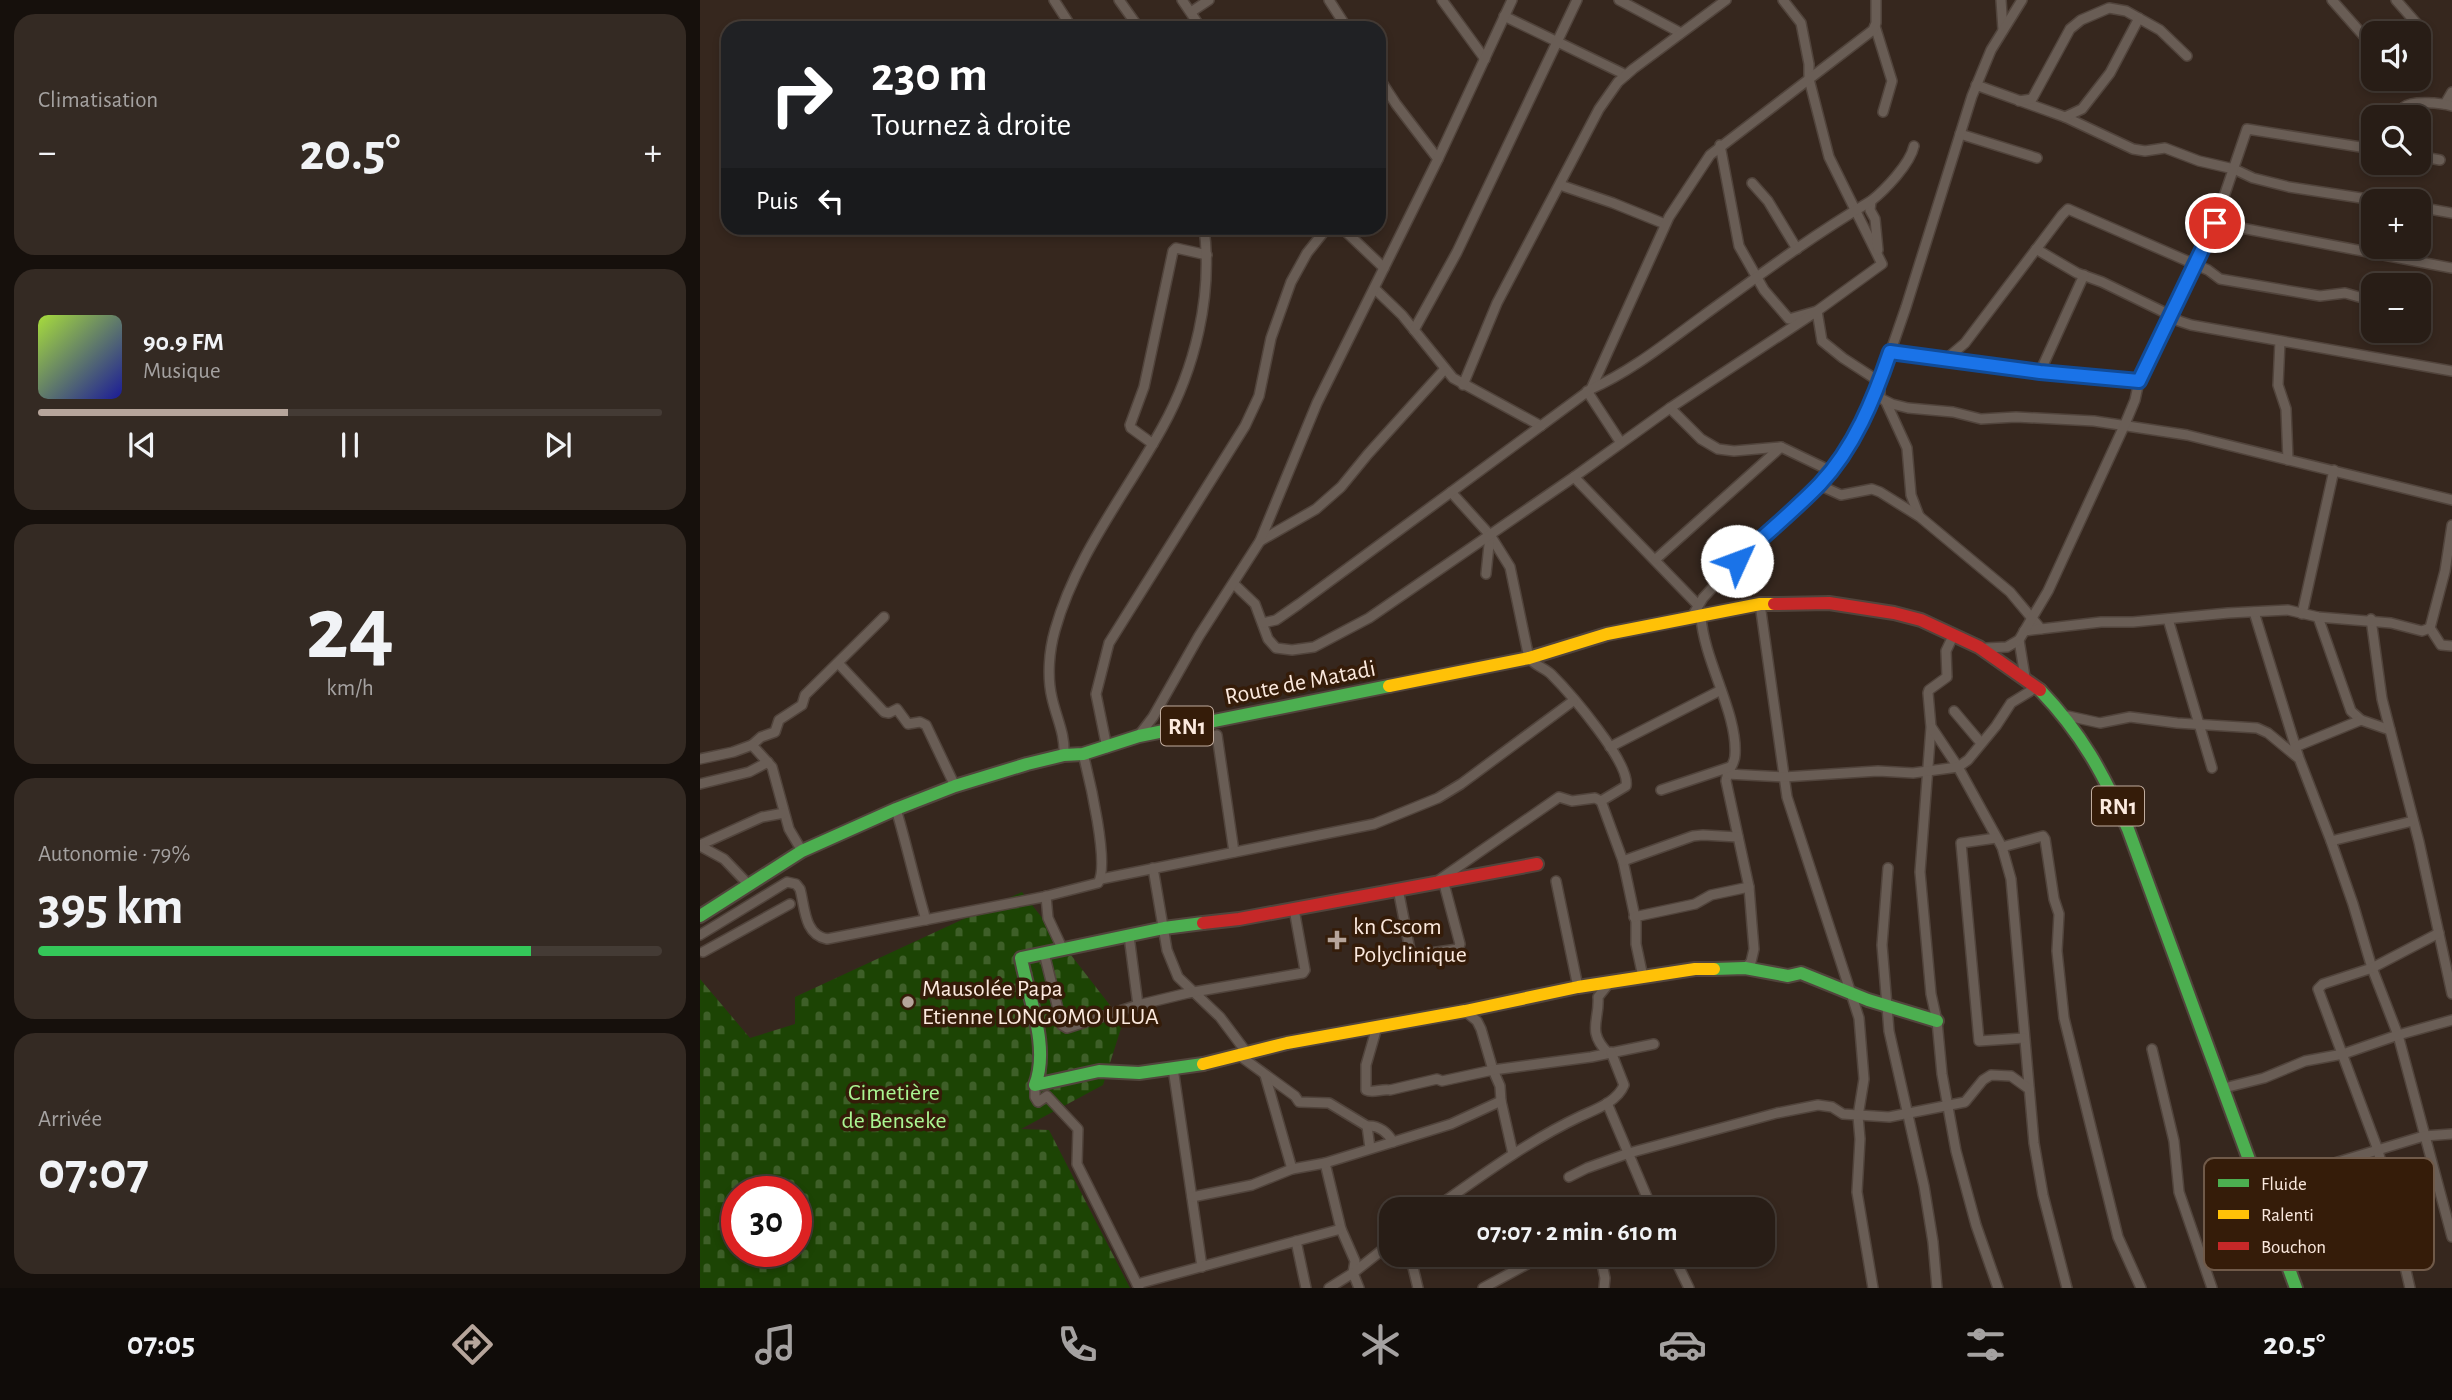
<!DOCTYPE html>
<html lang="fr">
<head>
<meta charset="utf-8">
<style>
	body { margin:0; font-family:"Alegreya Sans",sans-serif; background:#342a23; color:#f1f3f6; height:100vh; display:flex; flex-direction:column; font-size:26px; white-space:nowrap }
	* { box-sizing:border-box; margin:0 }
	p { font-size:23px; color:#a5a2a1 }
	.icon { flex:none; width:38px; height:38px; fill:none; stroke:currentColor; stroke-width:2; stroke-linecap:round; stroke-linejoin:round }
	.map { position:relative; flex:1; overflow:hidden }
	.drawer { display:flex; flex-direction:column; gap:14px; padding:14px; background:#16100c; width:700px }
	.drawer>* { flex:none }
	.top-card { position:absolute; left:21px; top:21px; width:665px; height:214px; border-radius:21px; box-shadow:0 4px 10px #0003,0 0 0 2px #443b35; background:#202124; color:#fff; overflow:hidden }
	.buttons { position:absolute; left:1661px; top:21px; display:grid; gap:14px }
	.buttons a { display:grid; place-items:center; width:70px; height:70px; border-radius:14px; background:#281d16; box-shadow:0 4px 10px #0003,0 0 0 2px #443b35; font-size:35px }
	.speed { position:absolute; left:21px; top:1176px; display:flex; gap:14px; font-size:35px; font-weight:700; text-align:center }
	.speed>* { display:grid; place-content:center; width:91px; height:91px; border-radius:50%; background:#281d16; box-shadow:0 4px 10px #0003,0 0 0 2px #443b35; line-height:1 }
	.speed .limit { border:10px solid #d22; background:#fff; color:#111 }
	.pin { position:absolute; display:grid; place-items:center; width:60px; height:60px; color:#fff; margin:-30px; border:4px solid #fff; border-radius:50%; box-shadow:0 2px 7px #0007 }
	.me { position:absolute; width:77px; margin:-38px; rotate:47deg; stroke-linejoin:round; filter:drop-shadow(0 0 5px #0008) }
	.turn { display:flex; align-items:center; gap:24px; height:147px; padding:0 35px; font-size:32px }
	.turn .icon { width:91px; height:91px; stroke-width:2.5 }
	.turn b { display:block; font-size:49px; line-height:60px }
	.then { display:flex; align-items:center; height:66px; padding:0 35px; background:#0003; gap:14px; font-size:26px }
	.big { font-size:52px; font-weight:700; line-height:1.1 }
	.drawer .widget { flex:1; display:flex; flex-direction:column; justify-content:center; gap:10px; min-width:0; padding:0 24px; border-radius:21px; background:#342a23 }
	.drawer .dial { align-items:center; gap:0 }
	.dial b { font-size:91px; line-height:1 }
	.song { display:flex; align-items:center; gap:21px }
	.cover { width:84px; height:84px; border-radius:10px; background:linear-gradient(135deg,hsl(80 70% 55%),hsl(240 70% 35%)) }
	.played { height:7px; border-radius:4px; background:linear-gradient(90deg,#b6a59b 40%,#443b35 40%) }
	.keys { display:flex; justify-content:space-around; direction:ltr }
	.heat { display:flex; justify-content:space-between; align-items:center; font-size:38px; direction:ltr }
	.charge { height:10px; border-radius:5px; background:linear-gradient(90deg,#34c759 79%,#443b35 0) }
	.trip { position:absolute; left:679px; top:1197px; width:396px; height:70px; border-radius:21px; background:#281d16; box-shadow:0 4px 10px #0003,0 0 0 2px #443b35; font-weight:700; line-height:70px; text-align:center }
	.tabs { display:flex; height:112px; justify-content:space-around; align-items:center; background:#100c09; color:#a5a2a1 }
	.tabs .icon { width:49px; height:49px }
	.tabs .active { color:#b6a59b }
	.tabs b { font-size:32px; color:#f1f3f6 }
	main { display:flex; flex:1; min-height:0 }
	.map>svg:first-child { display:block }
	.cemetery { fill:url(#cemetery-stones); fill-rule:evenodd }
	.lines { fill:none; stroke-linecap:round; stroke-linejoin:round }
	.street-casing { stroke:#51443c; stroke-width:12 }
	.fast-casing { stroke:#51443c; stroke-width:16 }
	.slow-casing { stroke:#51443c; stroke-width:16 }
	.jam-casing { stroke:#51443c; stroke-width:16 }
	.street { stroke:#695d55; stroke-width:9 }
	.fast { stroke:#4caf50; stroke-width:12 }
	.slow { stroke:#ffc107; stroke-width:12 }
	.jam { stroke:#c62828; stroke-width:12 }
	.route-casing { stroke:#114b97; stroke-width:18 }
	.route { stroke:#1a73e8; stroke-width:12 }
	.poi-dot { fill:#b6a59b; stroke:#351c09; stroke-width:2.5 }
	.labels { text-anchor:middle; stroke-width:7; stroke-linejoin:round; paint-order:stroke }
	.shield { fill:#351c09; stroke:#c0ac9e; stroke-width:2 }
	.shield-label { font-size:23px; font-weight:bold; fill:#fbe9de }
	.street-label { font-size:24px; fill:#fbe9de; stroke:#351c09 }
	.poi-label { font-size:24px; fill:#fbe9de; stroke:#351c09; text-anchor:start }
	.park-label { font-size:24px; fill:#aaf591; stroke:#351c09 }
	.key { fill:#351c09; stroke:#705a49; stroke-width:2 }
	.key-label { font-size:19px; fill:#fbe9de }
</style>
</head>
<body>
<main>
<section class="drawer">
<div class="widget"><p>Climatisation</p>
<div class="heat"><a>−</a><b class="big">20.5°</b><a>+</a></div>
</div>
<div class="widget">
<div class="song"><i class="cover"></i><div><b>90.9 FM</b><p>Musique</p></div></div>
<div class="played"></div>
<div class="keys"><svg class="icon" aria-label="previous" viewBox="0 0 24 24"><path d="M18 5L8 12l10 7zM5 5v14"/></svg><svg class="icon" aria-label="pause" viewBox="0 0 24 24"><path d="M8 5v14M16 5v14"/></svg><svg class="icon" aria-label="next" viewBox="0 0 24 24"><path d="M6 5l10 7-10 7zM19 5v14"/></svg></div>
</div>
<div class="widget dial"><b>24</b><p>km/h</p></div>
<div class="widget"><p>Autonomie · 79%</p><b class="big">395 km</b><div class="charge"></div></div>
<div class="widget"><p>Arrivée</p><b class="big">07:07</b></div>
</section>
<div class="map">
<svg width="1752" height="1288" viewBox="0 0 1752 1288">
	<defs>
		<pattern id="cemetery-stones" width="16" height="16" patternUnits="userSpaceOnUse" patternTransform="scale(1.75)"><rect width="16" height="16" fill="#1c4404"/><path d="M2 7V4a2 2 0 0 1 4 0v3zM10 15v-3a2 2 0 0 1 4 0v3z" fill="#3e5f28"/></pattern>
	</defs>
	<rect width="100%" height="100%" fill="#36271e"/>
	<path class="cemetery" d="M322,892L423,1022L403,1085L321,1129L349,1130L430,1288H0V979L50,1038L95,1024V997ZM37,1192H96V1251H37Z"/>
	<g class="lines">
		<g class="street-casing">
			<g id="street">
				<path d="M354,0L372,28"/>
				<path d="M419,0L439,28"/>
				<path d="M482,0L501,28"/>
				<path d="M629,0L647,28"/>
				<path d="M742,0L785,59"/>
				<path d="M919,0L981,33"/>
				<path d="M1301,0L1303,30"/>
				<path d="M1632,0L1670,43L1673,51"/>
				<path d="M1696,0L1718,25"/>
				<path d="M491,12L509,0"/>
				<path d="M804,16L926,75"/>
				<path d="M1175,26L1192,81L1183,112"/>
				<path d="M679,78L696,104L738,159"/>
				<path d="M1276,85L1365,117L1433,149L1445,151L1465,148L1499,161L1534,169L1553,178L1589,187L1681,201"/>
				<path d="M1319,101L1332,99L1370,29L1381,20L1409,8L1426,11L1460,30L1487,56"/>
				<path d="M1745,104L1752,92"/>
				<path d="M1365,117L1382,109L1410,73L1439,18"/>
				<path d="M1697,117C1699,114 1701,109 1704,107C1712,100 1742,103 1752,106"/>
				<path d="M1260,134L1337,158"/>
				<path d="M1020,145L1039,246L1064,290L1089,319L1117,311L1182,264L1129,157L1109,79V64L1101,23L1083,0"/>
				<path d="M1718,156L1740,160"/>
				<path d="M1052,183L1068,201L1097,249"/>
				<path d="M860,185L913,203L965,224"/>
				<path d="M1171,201L1170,210L1175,219L1178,250"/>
				<path d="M1718,207L1752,213"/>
				<path d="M1515,223L1752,268"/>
				<path d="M642,228L684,268"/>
				<path d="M1336,249L1377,273L1402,282L1472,316L1515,223L1547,129L1673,149"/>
				<path d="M675,289L702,315L753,378L841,426"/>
				<path d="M1718,310H1723"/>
				<path d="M714,330L757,252L877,0"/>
				<path d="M1580,341L1578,385L1586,409L1588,460"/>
				<path d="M1190,352L1340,372L1439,381"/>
				<path d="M1245,360L1265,343L1362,215L1368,209L1508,270L1520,279L1620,296L1645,293L1673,301"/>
				<path d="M1340,372L1384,275"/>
				<path d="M763,385L797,303L899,109L918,82L933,69L1026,0"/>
				<path d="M891,389L969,217L1010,155L1173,30L1176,23V0"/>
				<path d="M887,391L921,443"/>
				<path d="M1186,402L1207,448L1211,495L1219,516"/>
				<path d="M970,408L1001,439L1018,449L1034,451L1081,447L1131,471"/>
				<path d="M453,444L431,428L430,425L444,387L473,251L476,248L507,255"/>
				<path d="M874,477L998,605"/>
				<path d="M1119,485L1141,495L1172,489L1180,492L1220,517L1310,592L1341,629"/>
				<path d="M751,492L790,535L810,567L829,658C836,666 844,668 851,674C869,692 931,763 926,786L901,801L923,861L936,922V944L943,977"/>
				<path d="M1752,525L1745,571L1730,628L1741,645L1752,646"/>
				<path d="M560,541L616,509L641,487L668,454L744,370"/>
				<path d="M956,559L1081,447"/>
				<path d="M786,574L790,535"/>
				<path d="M534,584L555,604L568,639L576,648L592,650L614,647L669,618L874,477L970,408L1117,311L1122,341L1143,358L1180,382V398L1192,404L1208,408L1253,412L1281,419L1316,417L1394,421L1487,435L1752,500"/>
				<path d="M1060,604L1087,797L1159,1018L1164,1079L1158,1116L1160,1139L1157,1192L1173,1288"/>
				<path d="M1554,612L1599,758L1631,841L1653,904L1672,968L1698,1035L1752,1237"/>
				<path d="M1602,614L1634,470"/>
				<path d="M1001,617C1004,661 1038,714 1035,755C1035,764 1027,771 1026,781L1049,887L1052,925L1054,949L1051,962L1045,968"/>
				<path d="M1618,617L1651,711L1661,720L1690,730"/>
				<path d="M991,618L1003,598L1037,561L1119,485L1131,471L1159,428L1180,382L1206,307L1272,96L1291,50L1322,0"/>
				<path d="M1468,619L1512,768"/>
				<path d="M1671,619L1682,699L1719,842L1752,994"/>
				<path d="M563,623L576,620L599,604L891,389C932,371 967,342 1003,316C1058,276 1113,235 1171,201C1185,190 1210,164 1214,146"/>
				<path d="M1324,631L1401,622H1433L1528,613L1588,610L1618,617L1691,623L1722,631L1730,628"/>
				<path d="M1254,634L1246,651L1247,677L1229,690L1228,693L1231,727L1220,872L1231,994L1237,1021L1242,1074L1256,1151L1276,1225L1298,1288"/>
				<path d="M1319,640L1325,677"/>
				<path d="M1286,648L1307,647L1319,640L1348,591L1425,424L1435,400L1439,381L1472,316L1479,321L1491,325L1752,371"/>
				<path d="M138,663L184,712L189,713L197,709L208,724L220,722L226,725L255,786"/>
				<path d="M1254,711L1281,743"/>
				<path d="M1368,716L1400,723L1430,717L1477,723L1557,728L1568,733L1597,757"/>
				<path d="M1232,728L1258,767L1302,847L1311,879L1334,1143L1343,1195L1367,1288"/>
				<path d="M440,734L453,717L499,636L560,541L617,403L738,159L812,0"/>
				<path d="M517,735L534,852"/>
				<path d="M52,745L61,737L75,732L79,720L102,705L105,695L184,617"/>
				<path d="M910,747L1021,690"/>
				<path d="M407,748L396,694L409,643L545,426L559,396L571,338L591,282L607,253L627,228"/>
				<path d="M1593,750L1595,747L1661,720"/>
				<path d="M364,755C365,733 357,720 352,698C347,677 349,651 355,630C376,555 425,495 462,428C495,369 513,295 504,228"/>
				<path d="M0,759L33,752L52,745L72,767L89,829L102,851"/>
				<path d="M1027,774L1084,777L1178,771L1213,773L1258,767L1268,760L1296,726L1311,703L1337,687"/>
				<path d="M0,784L49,772L68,762"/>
				<path d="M961,790L1030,767"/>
				<path d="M196,809C207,846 215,883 226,920"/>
				<path d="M1296,838L1261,843L1279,1041L1324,1038"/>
				<path d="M1631,841L1713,821"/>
				<path d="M0,845L62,817L84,813"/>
				<path d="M0,846L24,859L48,884"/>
				<path d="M1302,847L1343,836L1345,839L1354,899L1359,914L1357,951L1364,1018L1418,1237L1441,1288"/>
				<path d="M923,861L993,836L1003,835L1038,837"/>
				<path d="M453,868L467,950L478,977L520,1017L547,1053"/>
				<path d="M1188,868L1182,945L1189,1031L1224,1186L1233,1242L1237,1288"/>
				<path d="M401,879L674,824L738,798L761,784L873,701"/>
				<path d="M739,880L859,797L872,801L895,798L901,801"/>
				<path d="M856,881L878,987"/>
				<path d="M698,889L710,950L716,955L758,949L760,944L743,880"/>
				<path d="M346,896L348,918L363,950"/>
				<path d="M934,917L995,904L1011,895L1049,887"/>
				<path d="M0,935L87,882L96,884L100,889C105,907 104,935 127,939L343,897L398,883C410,865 389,777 383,754"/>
				<path d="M429,936L438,1005"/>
				<path d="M3,952L90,904"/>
				<path d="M344,953L362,1025L367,1028L438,1005L488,993L603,973L605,970L594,909"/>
				<path d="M765,1011L777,1021L781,1029L793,1070L800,1086L801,1101L813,1154"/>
				<path d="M677,1027L666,1065V1090C673,1094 682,1088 690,1090L737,1079L742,1081L793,1070L891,1057L954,1044"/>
				<path d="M1452,1049L1474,1141L1479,1192L1512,1288"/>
				<path d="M908,1053C886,1031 900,1020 898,997L910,982"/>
				<path d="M540,1056L595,1096L599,1102L629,1103L667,1126C679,1125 688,1133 693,1142"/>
				<path d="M473,1068L502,1267"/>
				<path d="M565,1075L592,1169"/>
				<path d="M335,1085V1097L338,1102L347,1096L378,1129L377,1164L439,1288"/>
				<path d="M1524,1088L1564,1078L1605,1061L1643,1054L1698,1035L1752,1020"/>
				<path d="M907,1103L952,1209"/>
				<path d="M667,1126L670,1148"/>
				<path d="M625,1163L641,1229L655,1261L653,1273L659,1288"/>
				<path d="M869,1177L887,1168L929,1153L1077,1113L1118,1105L1132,1107L1143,1114L1189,1117L1265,1102L1283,1080L1291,1075L1311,1076L1329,1089"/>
				<path d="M1560,1189L1628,1165L1724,1136L1752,1134"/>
				<path d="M492,1197L552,1185L592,1169L625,1163L693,1142L751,1124L801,1101"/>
				<path d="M734,1209C781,1176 828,1141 881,1116C896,1109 917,1102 924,1085L911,1052"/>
				<path d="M596,1241L606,1288"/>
				<path d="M710,1255L718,1288"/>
				<path d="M900,1255L905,1278L904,1288"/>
				<path d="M973,1255L989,1288"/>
				<path d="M437,1284L641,1229"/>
				<path d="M629,1288L653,1273L691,1243"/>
				<path d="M783,1288L844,1255"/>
				<path d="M1710,1288L1678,1150L1618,989L1623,984L1672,968L1739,933"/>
			</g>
		</g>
		<g class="fast-casing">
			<g id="fast">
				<path d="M1340,690C1382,734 1403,773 1428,829L1596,1288"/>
				<path d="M0,916L102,851L196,809L255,786L327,764L364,755L383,754L439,736L689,686"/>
				<path d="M503,923L464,928L321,958C328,997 350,1046 335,1085L399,1071L439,1073L503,1064"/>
				<path d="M1014,969L1045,968L1088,976L1101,973L1168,1000L1237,1021"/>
			</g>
		</g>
		<g class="slow-casing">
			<g id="slow">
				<path d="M689,686L829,658L907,634L1060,604H1074"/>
				<path d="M503,1064L587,1043L765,1011L878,987L995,969H1014"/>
			</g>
		</g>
		<g class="jam-casing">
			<g id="jam">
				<path d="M1074,604L1129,603L1194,613L1221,620L1279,647L1340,690"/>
				<path d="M503,923L539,919L837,864"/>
			</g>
		</g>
		<use href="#street" class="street"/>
		<use href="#fast" class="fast"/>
		<use href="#slow" class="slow"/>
		<use href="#jam" class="jam"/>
	</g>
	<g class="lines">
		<g class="route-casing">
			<path id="route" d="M1037,561C1064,535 1094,511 1120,484C1154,448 1174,399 1190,352L1340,372L1439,381L1515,223"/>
		</g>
		<use href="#route" class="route"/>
	</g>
	<g class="poi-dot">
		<path d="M633.5 929.5h7v7h7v7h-7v7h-7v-7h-7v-7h7z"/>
		<circle cx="208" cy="1002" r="7"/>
	</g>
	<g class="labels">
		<g class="shield">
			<rect x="461" y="706.5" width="52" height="39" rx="5"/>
			<rect x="1392" y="786.5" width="52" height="39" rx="5"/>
		</g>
		<g class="shield-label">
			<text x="487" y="734">RN1</text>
			<text x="1418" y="814">RN1</text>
		</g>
		<g class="street-label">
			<text transform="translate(600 682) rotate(-11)" y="8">Route de Matadi</text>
		</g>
		<g class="poi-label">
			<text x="653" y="934">kn Cscom<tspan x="653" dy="28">Polyclinique</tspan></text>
			<text x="222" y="996">Mausolée Papa<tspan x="222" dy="28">Etienne LONGOMO ULUA</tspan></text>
		</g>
		<g class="park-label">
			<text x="194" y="1100">Cimetière<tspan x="194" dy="28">de Benseke</tspan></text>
		</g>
	</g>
	<rect x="1504" y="1158" width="230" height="112" rx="10" class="key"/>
	<rect x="1518" y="1179" width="31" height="8" fill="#4caf50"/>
	<rect x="1518" y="1210" width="31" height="9" fill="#ffc107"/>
	<rect x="1518" y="1242" width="31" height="8" fill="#c62828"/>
	<g class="key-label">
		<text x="1561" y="1190">Fluide</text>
		<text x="1561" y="1221">Ralenti</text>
		<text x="1561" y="1253">Bouchon</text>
	</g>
</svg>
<div class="buttons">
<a><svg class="icon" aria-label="sound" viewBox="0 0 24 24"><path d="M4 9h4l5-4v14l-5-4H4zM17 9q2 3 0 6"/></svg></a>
<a><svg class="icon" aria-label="search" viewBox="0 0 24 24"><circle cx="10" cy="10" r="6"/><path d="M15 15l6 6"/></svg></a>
<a>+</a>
<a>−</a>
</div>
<div class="speed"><div class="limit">30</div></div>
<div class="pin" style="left:1515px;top:223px;background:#d93025"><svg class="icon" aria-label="arrive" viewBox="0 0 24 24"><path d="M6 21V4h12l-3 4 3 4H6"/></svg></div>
<svg class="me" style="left:1037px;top:561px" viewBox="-20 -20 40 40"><circle r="19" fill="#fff"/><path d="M0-13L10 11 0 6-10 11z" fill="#1a73e8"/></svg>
<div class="trip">07:07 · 2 min · 610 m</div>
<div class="top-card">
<div class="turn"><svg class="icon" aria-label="right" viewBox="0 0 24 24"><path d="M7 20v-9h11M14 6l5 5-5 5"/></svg><div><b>230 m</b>Tournez à droite</div></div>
<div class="then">Puis<svg class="icon" aria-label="left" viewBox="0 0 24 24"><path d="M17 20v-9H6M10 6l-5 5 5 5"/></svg></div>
</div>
</div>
</main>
<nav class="tabs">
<b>07:05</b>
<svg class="icon active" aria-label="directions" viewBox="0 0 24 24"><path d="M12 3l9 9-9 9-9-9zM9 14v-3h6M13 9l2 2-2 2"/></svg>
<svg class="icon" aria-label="music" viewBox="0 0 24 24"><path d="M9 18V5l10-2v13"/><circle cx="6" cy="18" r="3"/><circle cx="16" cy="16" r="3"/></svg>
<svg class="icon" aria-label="phone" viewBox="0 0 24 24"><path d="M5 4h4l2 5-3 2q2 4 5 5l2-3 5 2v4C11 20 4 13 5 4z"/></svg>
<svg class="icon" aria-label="climate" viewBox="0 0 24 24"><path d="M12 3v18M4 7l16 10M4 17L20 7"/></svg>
<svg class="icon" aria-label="car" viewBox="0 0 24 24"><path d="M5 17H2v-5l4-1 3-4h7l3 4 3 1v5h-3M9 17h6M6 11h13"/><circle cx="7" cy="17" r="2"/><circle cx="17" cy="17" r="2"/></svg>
<svg class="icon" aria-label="filters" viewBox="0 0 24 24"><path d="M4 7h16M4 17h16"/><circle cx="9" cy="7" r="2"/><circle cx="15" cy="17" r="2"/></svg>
<b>20.5°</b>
</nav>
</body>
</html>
